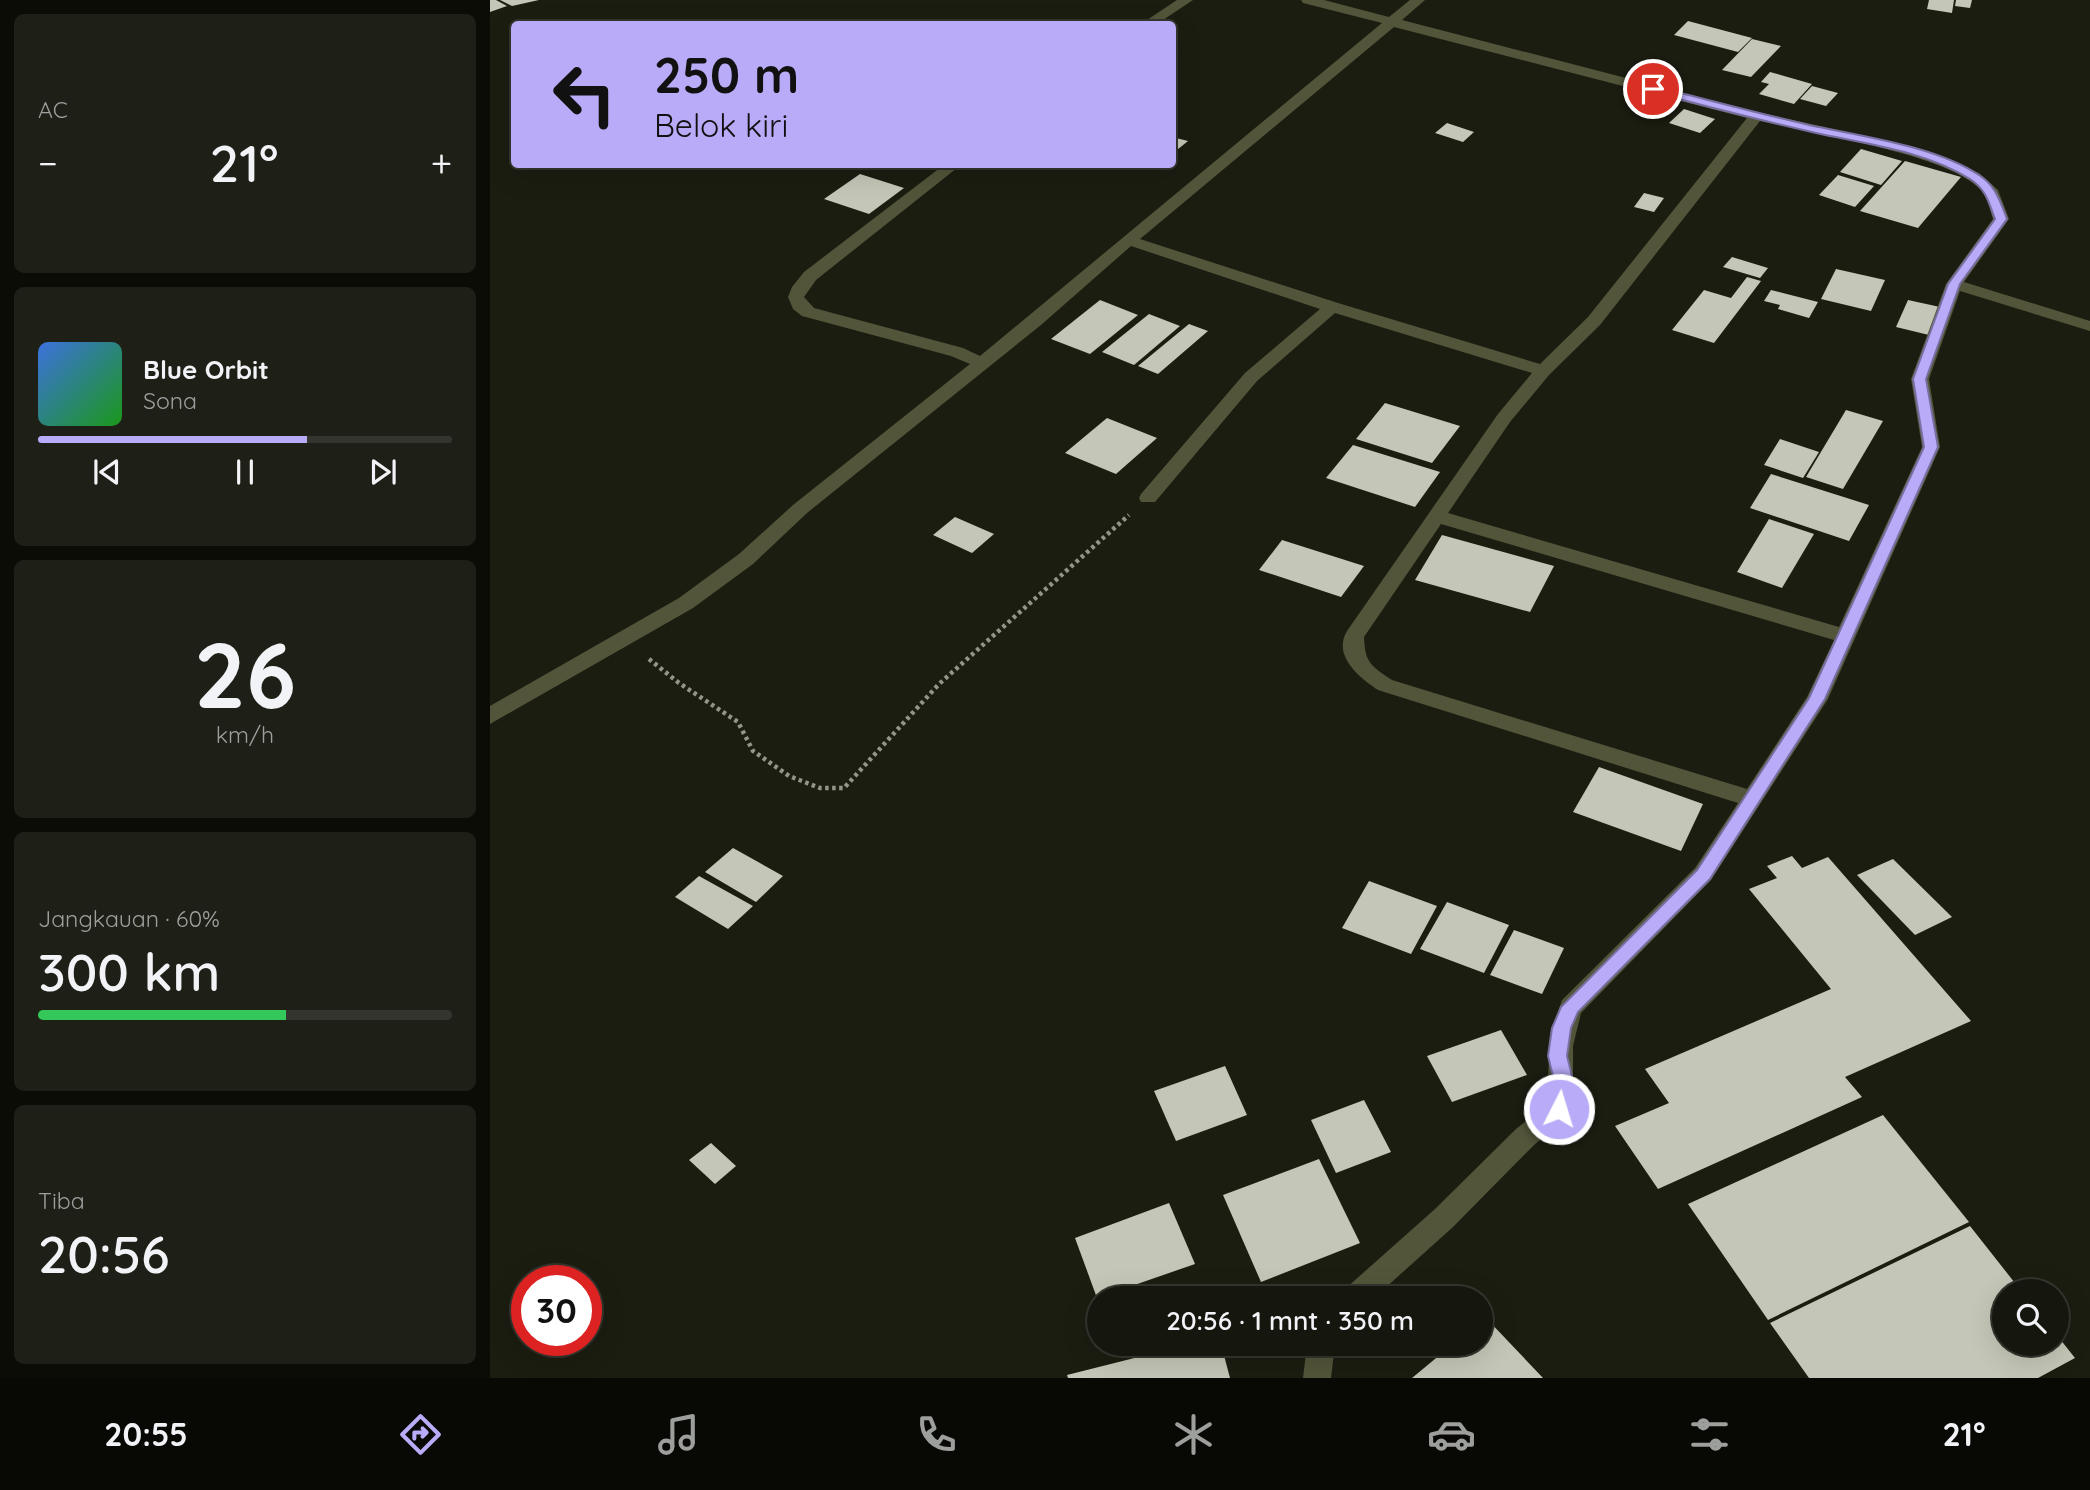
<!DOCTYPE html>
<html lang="id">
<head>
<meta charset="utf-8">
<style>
	body { margin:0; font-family:Quicksand,sans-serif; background:#1e1f16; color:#f1f3f6; height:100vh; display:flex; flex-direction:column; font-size:26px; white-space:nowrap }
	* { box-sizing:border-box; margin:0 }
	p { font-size:23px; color:#9d9f9d }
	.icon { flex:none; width:38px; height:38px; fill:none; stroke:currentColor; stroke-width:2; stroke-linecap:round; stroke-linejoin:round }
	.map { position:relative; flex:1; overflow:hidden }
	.drawer { display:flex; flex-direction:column; gap:14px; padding:14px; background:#0c0c07; width:490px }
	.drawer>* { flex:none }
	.top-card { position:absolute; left:21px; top:21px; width:665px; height:147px; border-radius:7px; box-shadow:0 7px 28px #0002,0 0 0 2px #34352e; background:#b9abf7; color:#111; overflow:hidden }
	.tools { position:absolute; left:1502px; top:1279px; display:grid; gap:14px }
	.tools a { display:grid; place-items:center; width:77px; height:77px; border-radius:50%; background:#15160d; box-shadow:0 7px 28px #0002,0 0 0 2px #34352e; font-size:35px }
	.speed { position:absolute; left:21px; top:1265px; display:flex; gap:14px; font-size:35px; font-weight:700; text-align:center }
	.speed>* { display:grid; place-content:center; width:91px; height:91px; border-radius:50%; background:#15160d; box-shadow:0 7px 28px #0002,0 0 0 2px #34352e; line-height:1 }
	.speed .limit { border:10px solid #d22; background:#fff; color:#111 }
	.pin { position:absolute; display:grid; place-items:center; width:60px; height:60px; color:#fff; margin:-30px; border:4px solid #fff; border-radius:50%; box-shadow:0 2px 7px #0007 }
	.me { position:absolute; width:77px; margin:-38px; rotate:5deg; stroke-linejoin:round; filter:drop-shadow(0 0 5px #0008) }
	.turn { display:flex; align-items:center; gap:24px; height:147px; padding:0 28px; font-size:32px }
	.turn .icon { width:91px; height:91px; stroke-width:2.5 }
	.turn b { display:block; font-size:49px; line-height:60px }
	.big { font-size:52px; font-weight:600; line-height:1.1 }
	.drawer .tile { flex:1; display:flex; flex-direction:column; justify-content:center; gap:10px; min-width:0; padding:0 24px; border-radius:10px; background:#1e1f16 }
	.drawer .dial { align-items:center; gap:0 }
	.dial b { font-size:91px; line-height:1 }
	.song { display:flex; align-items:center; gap:21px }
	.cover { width:84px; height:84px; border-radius:10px; background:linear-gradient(135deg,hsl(220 70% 55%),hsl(120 70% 35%)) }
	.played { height:7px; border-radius:4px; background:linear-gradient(90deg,#b9abf7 65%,#34352e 65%) }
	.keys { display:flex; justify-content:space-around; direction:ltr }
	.heat { display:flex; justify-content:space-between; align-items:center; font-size:38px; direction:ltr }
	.charge { height:10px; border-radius:5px; background:linear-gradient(90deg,#34c759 60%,#34352e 0) }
	.trip { position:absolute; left:597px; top:1286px; width:406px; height:70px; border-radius:35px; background:#15160d; box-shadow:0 7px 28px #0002,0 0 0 2px #34352e; font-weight:600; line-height:70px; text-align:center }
	.dock { display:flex; height:112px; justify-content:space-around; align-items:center; background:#080905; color:#9d9f9d }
	.dock .icon { width:49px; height:49px }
	.dock .active { color:#b9abf7 }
	.dock b { font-size:32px; color:#f1f3f6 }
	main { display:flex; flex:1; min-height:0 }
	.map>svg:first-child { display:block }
	.building { fill:#c4c6b7 }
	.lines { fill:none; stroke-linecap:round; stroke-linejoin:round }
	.path { stroke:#93948a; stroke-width:4.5; stroke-dasharray:3.5 3.5; stroke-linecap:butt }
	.minor { fill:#525539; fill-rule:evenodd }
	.route { fill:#b9abf7; stroke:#786fa1; stroke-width:2 }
</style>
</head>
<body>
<main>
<section class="drawer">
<div class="tile"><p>AC</p>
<div class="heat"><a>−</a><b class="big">21°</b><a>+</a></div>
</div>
<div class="tile">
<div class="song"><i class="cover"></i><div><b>Blue Orbit</b><p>Sona</p></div></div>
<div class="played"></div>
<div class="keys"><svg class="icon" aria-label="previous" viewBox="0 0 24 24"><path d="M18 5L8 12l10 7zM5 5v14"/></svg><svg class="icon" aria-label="pause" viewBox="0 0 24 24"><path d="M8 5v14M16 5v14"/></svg><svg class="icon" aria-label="next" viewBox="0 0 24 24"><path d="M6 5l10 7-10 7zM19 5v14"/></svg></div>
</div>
<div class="tile dial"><b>26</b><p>km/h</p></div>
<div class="tile"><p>Jangkauan · 60%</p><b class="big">300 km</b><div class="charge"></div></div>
<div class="tile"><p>Tiba</p><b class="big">20:56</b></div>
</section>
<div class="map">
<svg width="1600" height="1378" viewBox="0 0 1600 1378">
	<rect width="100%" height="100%" fill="#1c1d11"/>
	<g class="building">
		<path d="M0,0H6L17,6L0,12Z"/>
		<path d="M10,0H49L22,6Z"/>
		<path d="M1439,0H1464L1462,13L1437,9Z"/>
		<path d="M1466,0H1482L1480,8L1465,6Z"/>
		<path d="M1198,21L1262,38L1248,52L1184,35Z"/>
		<path d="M1262,39L1291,46L1261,77L1232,70Z"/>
		<path d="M1280,72L1322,84L1304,104L1269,94L1279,84L1271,82Z"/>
		<path d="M1322,86L1348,93L1336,106L1310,99Z"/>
		<path d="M1194,109L1225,119L1210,133L1179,123Z"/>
		<path d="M957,123L984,132L973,142L945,133Z"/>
		<path d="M682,137L698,141L682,154Z"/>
		<path d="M1371,149L1412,161L1391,185L1350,172Z"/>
		<path d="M1415,161L1471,177L1428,228L1370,211Z"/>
		<path d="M370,174L414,188L379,214L334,199Z"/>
		<path d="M1348,175L1384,186L1365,207L1329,195Z"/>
		<path d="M1154,193L1174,198L1164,212L1144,207Z"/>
		<path d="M1242,257L1278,268L1270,278L1233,267Z"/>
		<path d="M1346,269L1395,280L1381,311L1331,299Z"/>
		<path d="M1257,277L1271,281L1224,343L1182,330L1214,290L1241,298Z"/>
		<path d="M1281,290L1328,302L1319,318L1288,309L1290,305L1274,301Z"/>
		<path d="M610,300L648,315L600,354L561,339Z"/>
		<path d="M1418,300L1450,307L1439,335L1406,327Z"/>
		<path d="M659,314L690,326L644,365L612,352Z"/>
		<path d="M699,324L718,331L668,374L648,366Z"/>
		<path d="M895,403L970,426L942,463L866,439Z"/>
		<path d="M1356,410L1393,421L1353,489L1316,477Z"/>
		<path d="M617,418L667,438L626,474L575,453Z"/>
		<path d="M1290,439L1329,452L1313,478L1274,465Z"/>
		<path d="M863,445L950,472L925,507L836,478Z"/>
		<path d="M1281,474L1379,505L1359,541L1260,508Z"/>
		<path d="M465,517L504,534L482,553L443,535Z"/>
		<path d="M1279,519L1324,534L1292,588L1247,572Z"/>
		<path d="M952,535L1064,566L1040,612L925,580Z"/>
		<path d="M792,540L874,566L851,597L769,570Z"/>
		<path d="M1109,767L1213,804L1191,851L1083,812Z"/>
		<path d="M243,848L293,876L266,902L215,872Z"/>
		<path d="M1302,856L1312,868L1338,857L1481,1021L1355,1077L1372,1097L1168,1189L1125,1126L1179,1103L1155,1069L1341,989L1259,889L1287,878L1277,866Z"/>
		<path d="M1403,859L1462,917L1425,935L1367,875Z"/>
		<path d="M209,876L263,906L238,929L185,897Z"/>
		<path d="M879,881L947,906L921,954L852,928Z"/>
		<path d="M957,902L1019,925L994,973L930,949Z"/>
		<path d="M1024,930L1074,948L1052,994L1000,975Z"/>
		<path d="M1011,1030L1037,1075L962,1102L937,1056Z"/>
		<path d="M735,1066L757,1115L686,1141L664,1091Z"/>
		<path d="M874,1100L901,1152L846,1173L821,1120Z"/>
		<path d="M1393,1115L1479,1222L1278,1320L1198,1204Z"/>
		<path d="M221,1143L246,1166L225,1184L199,1160Z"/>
		<path d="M829,1159L870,1243L771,1282L733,1195Z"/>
		<path d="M679,1203L705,1264L607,1298L585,1238Z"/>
		<path d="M1480,1226L1532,1292H1514V1344H1566V1334L1585,1358L1548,1378H1319L1280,1323Z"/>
		<path d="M996,1318L1053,1378H922L963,1344H990V1322Z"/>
		<path d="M700,1344H731L740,1378H578L577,1375Z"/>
	</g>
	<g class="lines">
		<path class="path" d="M159,659L189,683L248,722L263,751L299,776L330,788H354L449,684L639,515"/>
		<g class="minor">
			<path d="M687,0H703L667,24H651Z"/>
			<path d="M811,0H834L899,17L920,0H935L912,20L1267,112L1420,146L1489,173L1508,190L1519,219L1474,282L1600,321V331L1470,291L1439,379L1450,447L1338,699L1221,880L1091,1013L1083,1046V1094L1078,1117L1044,1145L963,1227L884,1298H851L855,1289L945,1209L1026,1129L1057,1104L1060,1034L1072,1000L1205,868L1248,803L888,690C870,678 842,656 857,631L1008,414L1042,373L845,313L767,381L665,502H651L649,498L651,494L755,373L830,309L641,246L551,325L317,513L263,564L203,608L0,724V706L189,598L249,554L303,505L480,364L461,356L312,316L303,309L298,297L302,287L314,272L455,164H472L326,280L314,297L324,308L473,348L490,356L892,23L813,3ZM904,27L1257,118L1098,317L1050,364L848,303L650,239ZM1270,121C1321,133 1456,154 1490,189C1497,196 1500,210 1503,219L1456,284L1421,379L1432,447L1349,627L958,513L1020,422L1059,375L1110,325ZM951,524L1344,640L1317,697L1257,789L902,680C881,666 875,663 874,637Z"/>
			<path d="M817,1344H845L841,1378H813Z"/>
		</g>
	</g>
	<path class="route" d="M1163,86C1215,99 1267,113 1319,125C1370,136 1446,146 1489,175C1506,186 1510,201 1517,219L1470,284L1436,379L1448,447L1335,699L1220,879L1088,1012L1081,1028L1077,1056L1082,1076L1076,1115L1069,1117L1062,1115L1059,1109L1063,1076L1058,1056L1062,1028L1071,1007L1207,870L1319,698L1434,447L1423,379L1458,284L1505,219C1499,203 1496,189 1480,179C1436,151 1376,144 1326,133C1270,120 1214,106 1159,91L1157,89Z"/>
</svg>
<div class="tools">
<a><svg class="icon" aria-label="search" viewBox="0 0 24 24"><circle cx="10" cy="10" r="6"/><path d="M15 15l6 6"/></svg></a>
</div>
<div class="speed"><div class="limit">30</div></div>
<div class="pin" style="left:1163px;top:89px;background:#d93025"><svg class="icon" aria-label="arrive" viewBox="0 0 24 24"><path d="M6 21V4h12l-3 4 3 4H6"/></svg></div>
<svg class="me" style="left:1069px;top:1109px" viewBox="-20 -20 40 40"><circle r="17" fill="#b9abf7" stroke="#fff" stroke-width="3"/><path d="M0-11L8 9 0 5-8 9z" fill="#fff"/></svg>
<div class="trip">20:56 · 1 mnt · 350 m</div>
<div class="top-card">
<div class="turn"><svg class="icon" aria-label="left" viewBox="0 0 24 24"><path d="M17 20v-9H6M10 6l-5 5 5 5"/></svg><div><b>250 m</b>Belok kiri</div></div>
</div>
</div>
</main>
<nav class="dock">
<b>20:55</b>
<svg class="icon active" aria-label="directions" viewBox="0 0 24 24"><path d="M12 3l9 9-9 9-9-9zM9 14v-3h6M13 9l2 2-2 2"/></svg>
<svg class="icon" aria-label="music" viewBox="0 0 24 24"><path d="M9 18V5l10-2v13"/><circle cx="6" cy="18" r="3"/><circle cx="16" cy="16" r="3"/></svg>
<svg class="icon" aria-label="phone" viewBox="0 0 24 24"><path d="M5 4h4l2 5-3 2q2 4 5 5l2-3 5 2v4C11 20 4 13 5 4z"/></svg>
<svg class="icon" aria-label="climate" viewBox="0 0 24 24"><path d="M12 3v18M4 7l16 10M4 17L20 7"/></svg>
<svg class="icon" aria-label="car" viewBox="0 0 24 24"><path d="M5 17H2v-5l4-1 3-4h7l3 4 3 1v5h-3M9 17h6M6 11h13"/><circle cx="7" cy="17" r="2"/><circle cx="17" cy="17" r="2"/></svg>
<svg class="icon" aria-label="filters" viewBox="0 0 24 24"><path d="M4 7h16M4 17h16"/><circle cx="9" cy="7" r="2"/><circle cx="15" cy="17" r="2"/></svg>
<b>21°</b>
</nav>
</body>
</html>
